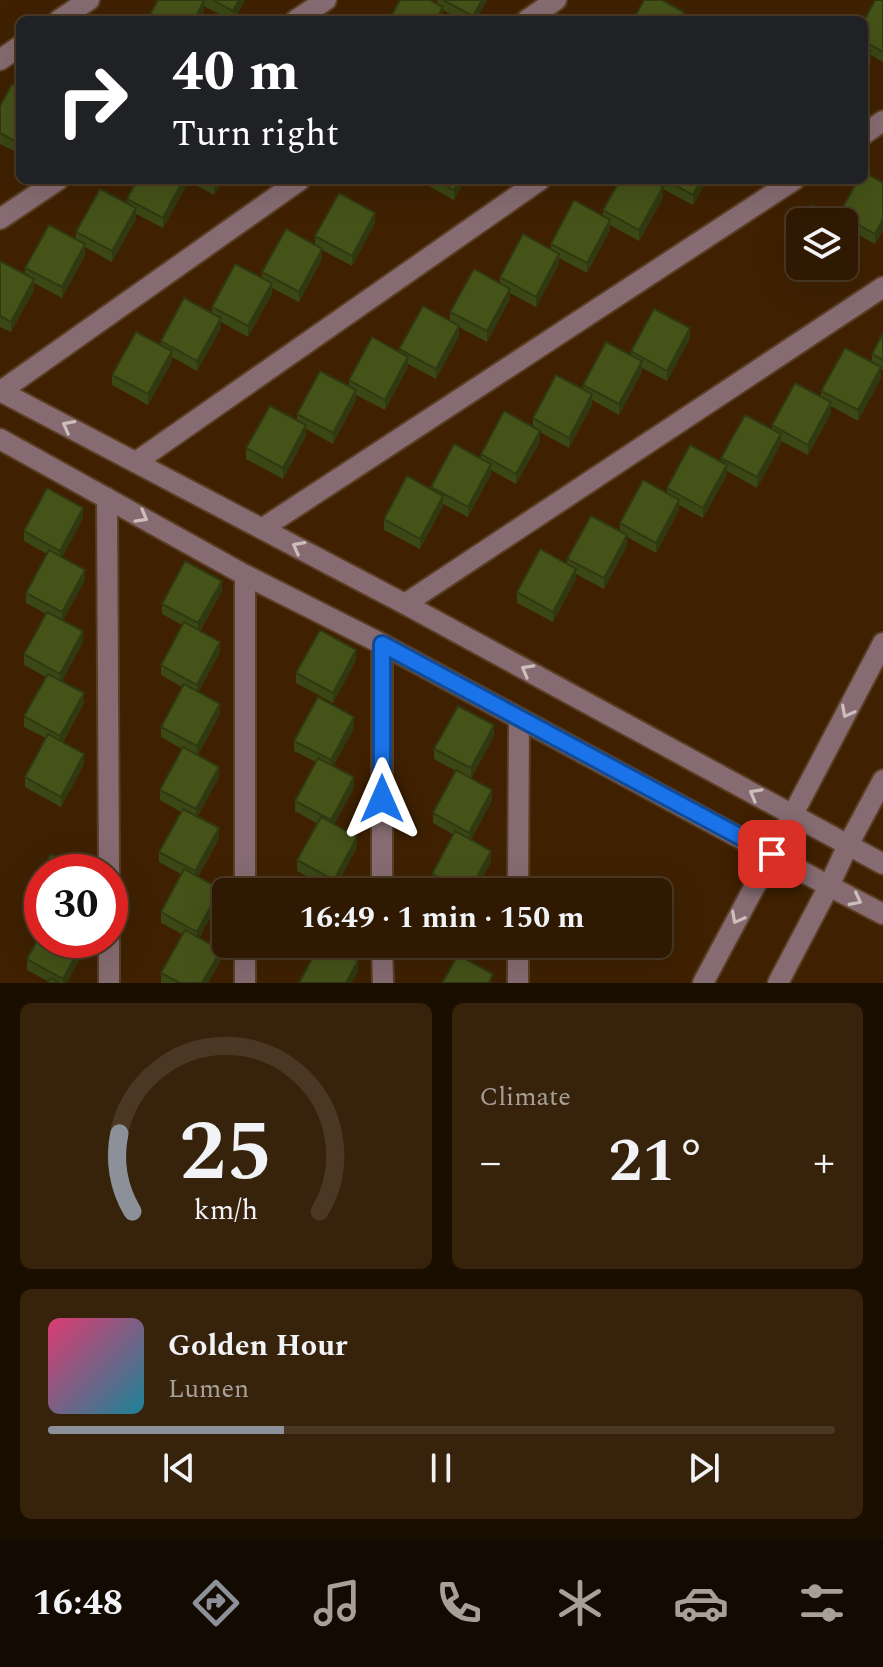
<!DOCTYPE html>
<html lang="en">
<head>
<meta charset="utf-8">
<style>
	body { margin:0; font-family:Spectral,serif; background:#37220c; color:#f1f3f6; height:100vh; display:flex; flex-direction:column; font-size:30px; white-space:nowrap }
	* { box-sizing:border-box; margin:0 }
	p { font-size:26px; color:#a7a099 }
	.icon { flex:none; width:44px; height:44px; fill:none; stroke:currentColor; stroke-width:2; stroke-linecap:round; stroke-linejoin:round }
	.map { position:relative; height:983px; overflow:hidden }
	.side { display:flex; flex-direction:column; gap:20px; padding:20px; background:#1a0e01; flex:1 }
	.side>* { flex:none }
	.guide { position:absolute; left:16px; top:16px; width:852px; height:168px; border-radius:12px; box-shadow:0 8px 32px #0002,0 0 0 2px #4a3824; background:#202124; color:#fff; overflow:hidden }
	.tools { position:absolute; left:786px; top:208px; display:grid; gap:16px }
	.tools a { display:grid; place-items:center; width:72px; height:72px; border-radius:12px; background:#2f1902; box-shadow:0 8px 32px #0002,0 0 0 2px #4a3824; font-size:40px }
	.speed { position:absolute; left:24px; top:854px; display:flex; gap:16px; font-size:40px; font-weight:700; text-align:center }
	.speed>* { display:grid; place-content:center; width:104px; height:104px; border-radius:50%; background:#2f1902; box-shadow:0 8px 32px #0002,0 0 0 2px #4a3824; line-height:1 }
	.speed .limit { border:12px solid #d22; background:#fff; color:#111 }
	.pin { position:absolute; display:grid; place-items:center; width:68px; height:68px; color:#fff; margin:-34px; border-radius:16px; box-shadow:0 4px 12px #0006 }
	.me { position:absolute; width:88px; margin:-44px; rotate:0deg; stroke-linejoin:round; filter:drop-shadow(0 0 6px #0008) }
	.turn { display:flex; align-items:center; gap:28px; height:168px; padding:0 24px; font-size:36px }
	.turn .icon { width:104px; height:104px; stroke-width:2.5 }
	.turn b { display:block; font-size:56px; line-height:68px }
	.big { font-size:60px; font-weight:700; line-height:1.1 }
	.side .tile { flex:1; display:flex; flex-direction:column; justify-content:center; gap:12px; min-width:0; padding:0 28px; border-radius:12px; background:#37220c }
	.side .dial { align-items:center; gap:0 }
	.dial svg { height:208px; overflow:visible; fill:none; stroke:#4a3824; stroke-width:7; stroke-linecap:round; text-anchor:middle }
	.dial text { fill:#f1f3f6; stroke:none }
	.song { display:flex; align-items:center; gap:24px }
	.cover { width:96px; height:96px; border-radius:12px; background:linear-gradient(135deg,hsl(340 70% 55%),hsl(190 70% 35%)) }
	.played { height:8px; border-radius:4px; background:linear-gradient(90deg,#8c9099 30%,#4a3824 30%) }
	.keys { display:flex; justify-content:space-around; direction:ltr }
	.heat { display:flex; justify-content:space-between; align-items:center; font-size:44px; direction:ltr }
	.side .tiles { flex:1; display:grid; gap:20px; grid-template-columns:1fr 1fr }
	.tile:last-child { grid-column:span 2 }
	.trip { position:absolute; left:212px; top:878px; width:460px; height:80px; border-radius:12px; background:#2f1902; box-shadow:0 8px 32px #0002,0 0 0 2px #4a3824; font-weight:700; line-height:80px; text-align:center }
	.dock { display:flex; height:128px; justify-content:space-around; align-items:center; background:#130a01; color:#a7a099 }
	.dock .icon { width:56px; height:56px }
	.dock .active { color:#8c9099 }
	.dock b { font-size:36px; color:#f1f3f6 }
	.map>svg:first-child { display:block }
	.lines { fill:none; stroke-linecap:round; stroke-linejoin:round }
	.minor-casing { stroke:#5a3e23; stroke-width:24 }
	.tertiary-casing { stroke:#5a3e23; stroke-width:24 }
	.minor { stroke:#866c72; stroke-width:20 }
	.tertiary { stroke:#866c72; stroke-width:20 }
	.wall { fill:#3b4715 }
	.shaded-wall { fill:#303911 }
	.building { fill:#455218; stroke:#303911; stroke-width:2 }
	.oneway { stroke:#cdbdbb }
	.route-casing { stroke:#114b97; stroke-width:20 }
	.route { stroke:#1a73e8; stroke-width:14 }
</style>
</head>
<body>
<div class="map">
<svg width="883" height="983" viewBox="0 0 883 983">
	<rect width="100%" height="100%" fill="#3f2102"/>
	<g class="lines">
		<g class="minor-casing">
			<g id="minor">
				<path d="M59,20L89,0"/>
				<path d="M296,20L326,0"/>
				<path d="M527,20L556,0"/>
				<path d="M0,60L20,46"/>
				<path d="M864,134L883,121"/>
				<path d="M0,219L58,180"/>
				<path d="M1,391L300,180"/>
				<path d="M136,462L540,180"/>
				<path d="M107,498L109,872"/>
				<path d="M263,528L794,180"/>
				<path d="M245,575V892"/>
				<path d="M405,604L883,287"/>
				<path d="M382,644V892"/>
				<path d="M848,845L883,864"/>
				<path d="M518,892L519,719"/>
				<path d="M109,940V983"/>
				<path d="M245,944V983"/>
				<path d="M382,944L383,983"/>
				<path d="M518,983V944"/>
				<path d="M703,983L772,854"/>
				<path d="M778,983L829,886L883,914"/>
			</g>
		</g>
		<g class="tertiary-casing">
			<g id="tertiary">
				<path d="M0,391L405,604L848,845"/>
				<path d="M0,439L245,575L382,644L829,886L848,845L883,780"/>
				<path d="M772,854L883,643"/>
			</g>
		</g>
		<use href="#minor" class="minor"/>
		<use href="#tertiary" class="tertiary"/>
	</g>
	<g class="wall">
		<path d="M158,0H245L234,20H230L204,6V11L199,20H147Z"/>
		<path d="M437,0H487L476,20H461L443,10L442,20H389L437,4Z"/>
		<path d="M883,0V62L871,55V61L864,74V21Z"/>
		<path d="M20,89V154L0,144V106Z"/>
		<path d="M186,180V186L163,228L136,214V219L112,262L85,247V255L62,298L34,283V290L11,332L0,327V261L25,274V268L76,240V232L127,204V199Z"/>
		<path d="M186,180H223L214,195Z"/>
		<path d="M418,180H465L454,200Z"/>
		<path d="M657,180H707L693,205L663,189V198L639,241L610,225V230L587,273L559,258V264L536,307L510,293V299L487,342L459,327V336L436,379L408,364V367L385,410L356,395V400L333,444L306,429V436L283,479L246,459V448L297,420V414L349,386V380L399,352V349L450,321V312L500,283V277L551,249V244L603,216V210L657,184Z"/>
		<path d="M883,183V230L875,244L848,229V235L844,242V222H802L839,220V214Z"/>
		<path d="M375,223L352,266L322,250V259L299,302L272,288V294L248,337L221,322V328L197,371L172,357V361L148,405L112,385V375L161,345V341L212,313V307L262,278V272L315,245V236Z"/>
		<path d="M800,227V265L788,259V248Z"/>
		<path d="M802,266H831L825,278Z"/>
		<path d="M883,333V370L881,369V378L858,421L831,406V413L808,455L781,441V444L757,488L727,471V475L703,518L679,505V510L656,553L627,537V546L604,589L576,574V579L553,622L517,603V592L567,564V559L620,532V523L667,493V488L721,462V458L772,429V425L821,397V391L872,362V354Z"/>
		<path d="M690,338L667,381L642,368V372L619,415L592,400V405L569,448L540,432V441L516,484L491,470V474L468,517L443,504V506L420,549L384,530V519L431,490V487L481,459V454L533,427V418L583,389V385L631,355V351Z"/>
		<path d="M83,518L62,557L85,580L63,620L83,642L62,681L84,703L63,742L84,764L61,807L25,787V777L46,738L24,727V716L46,677L24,665V654L46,614L26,603V593L47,554L24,541V531Z"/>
		<path d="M222,591L200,631L220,652L198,692L220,714L198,755L219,777L197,817L219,839L198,877L220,899L199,938L221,960L208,983H161V973L182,934L161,923V912L181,874L159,862V852L181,812L160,800V790L182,749L161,737V727L182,687L161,675V665L182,625L162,614V604Z"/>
		<path d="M356,660L333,703L296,683V673Z"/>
		<path d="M354,728L333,766L354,788L334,824L357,847L335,888L319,883L297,871V860L318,824L295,811V801L316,762L294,751V741Z"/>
		<path d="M494,736L471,778L492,800L471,840L491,861L475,892H446L432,885V874L454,835L433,823V813L456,771L434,759V749Z"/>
		<path d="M42,872V915L28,908V897Z"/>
		<path d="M86,940V946L67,983H48L49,982L27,970V959Z"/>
		<path d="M433,944H479L470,961L493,983L456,957Z"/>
	</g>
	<g class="shaded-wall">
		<path d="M239,0H245L233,20V11Z"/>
		<path d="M482,0H487L476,20H473V16Z"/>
		<path d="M204,1V11L199,20H194Z"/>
		<path d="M443,7V18L442,20H436Z"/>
		<path d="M871,51V61L864,74V64Z"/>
		<path d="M183,180H186V186L163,228V218Z"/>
		<path d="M217,180H223L214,195V185Z"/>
		<path d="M459,180H465L454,200V190Z"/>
		<path d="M701,180H707L693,205V195Z"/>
		<path d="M663,187V198L639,241V230Z"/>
		<path d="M136,208V219L112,262V251Z"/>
		<path d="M375,213V223L352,266V256Z"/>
		<path d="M883,219V230L875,244V234Z"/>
		<path d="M610,220V230L587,273V263Z"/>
		<path d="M848,225V235L844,242V232Z"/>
		<path d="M85,244V255L62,298V287Z"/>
		<path d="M322,249V259L299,302V292Z"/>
		<path d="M559,254V264L536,307V297Z"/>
		<path d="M826,266H831L825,278V268Z"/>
		<path d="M34,279V290L11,332V322Z"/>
		<path d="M272,283V294L248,337V326Z"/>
		<path d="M510,289V299L487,342V331Z"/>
		<path d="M221,318V328L197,371V361Z"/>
		<path d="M459,326V336L436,379V369Z"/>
		<path d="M690,328V338L667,381V371Z"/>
		<path d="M172,351V361L148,405V394Z"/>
		<path d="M408,357V367L385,410V400Z"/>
		<path d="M642,361V372L619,415V404Z"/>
		<path d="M881,367V378L858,421V410Z"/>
		<path d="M356,390V400L333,444V433Z"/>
		<path d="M592,394V405L569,448V438Z"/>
		<path d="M831,402V413L808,455V445Z"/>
		<path d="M306,425V436L283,479V468Z"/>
		<path d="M540,431V441L516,484V474Z"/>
		<path d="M781,434V444L757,488V477Z"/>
		<path d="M491,464V474L468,517V507Z"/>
		<path d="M727,465V475L703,518V508Z"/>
		<path d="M443,496V506L420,549V539Z"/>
		<path d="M679,500V510L656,553V543Z"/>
		<path d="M83,508V518L60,561V551Z"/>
		<path d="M627,535V546L604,589V578Z"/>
		<path d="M576,569V579L553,622V612Z"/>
		<path d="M85,570V580L62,623V612Z"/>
		<path d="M222,581V591L198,633V623Z"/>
		<path d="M83,631V642L60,685V674Z"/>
		<path d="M220,642V652L197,695V685Z"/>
		<path d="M356,650V660L333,703V693Z"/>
		<path d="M84,693V703L60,746V736Z"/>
		<path d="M220,704V714L197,757V746Z"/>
		<path d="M354,717V728L331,770V760Z"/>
		<path d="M494,725V736L471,779V768Z"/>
		<path d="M84,754V764L61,807V797Z"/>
		<path d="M219,767V777L196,820V809Z"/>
		<path d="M354,777V788L331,831V820Z"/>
		<path d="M492,790V800L469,843V833Z"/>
		<path d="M219,828V839L195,882V871Z"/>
		<path d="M357,837V847L334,890V880Z"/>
		<path d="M491,851V861L475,892H469Z"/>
		<path d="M220,889V899L197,942V932Z"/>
		<path d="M84,940H86V946L67,983H63V979Z"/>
		<path d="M474,944H479L469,964V953Z"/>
		<path d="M221,950V960L208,983H202Z"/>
		<path d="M358,961V972L352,983H346Z"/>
	</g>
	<g class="building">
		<path d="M158,0H203L204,1L194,20H147Z"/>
		<path d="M213,0H239L233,11Z"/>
		<path d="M400,0H430L443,7L436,20H389Z"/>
		<path d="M443,0H482L473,16Z"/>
		<path d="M644,0H662L684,12L680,20H633Z"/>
		<path d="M875,0H883V52L864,41V21Z"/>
		<path d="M113,15L123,20H110Z"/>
		<path d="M864,47L871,51L864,64Z"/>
		<path d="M12,84L20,89V144L0,133V106Z"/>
		<path d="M864,172L883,183V219L875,234L839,214L858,180H864Z"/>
		<path d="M137,180H183L163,218L127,199Z"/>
		<path d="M205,180H217L214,185Z"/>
		<path d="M436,180H459L454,190Z"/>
		<path d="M620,180H649L663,187L639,230L603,210Z"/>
		<path d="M665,180H701L693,195Z"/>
		<path d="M100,189L136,208L112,251L76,232Z"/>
		<path d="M339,193L375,213L352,256L315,236Z"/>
		<path d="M574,200L610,220L587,263L551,244Z"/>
		<path d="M812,205L842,222H802Z"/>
		<path d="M49,225L85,244L62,287L25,268Z"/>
		<path d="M800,227V255L788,248Z"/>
		<path d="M286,229L322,249L299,292L262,272Z"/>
		<path d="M523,234L559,254L536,297L500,277Z"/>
		<path d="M0,261L34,279L11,322L0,316Z"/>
		<path d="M235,264L272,283L248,326L212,307Z"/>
		<path d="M474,269L510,289L487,331L450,312Z"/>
		<path d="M184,298L221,318L197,361L161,341Z"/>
		<path d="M423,306L459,326L436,369L399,349Z"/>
		<path d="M654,309L690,328L667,371L631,351Z"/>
		<path d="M136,332L172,351L148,394L112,375Z"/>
		<path d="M883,333V360L872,354Z"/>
		<path d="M372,337L408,357L385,400L349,380Z"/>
		<path d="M606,342L642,361L619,404L583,385Z"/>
		<path d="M845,348L881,367L858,410L821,391Z"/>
		<path d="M320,371L356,390L333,433L297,414Z"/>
		<path d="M556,375L592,394L569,438L533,418Z"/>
		<path d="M795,383L831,402L808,445L772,425Z"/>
		<path d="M270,406L306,425L283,468L246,448Z"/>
		<path d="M504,411L540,431L516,474L481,454Z"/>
		<path d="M745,415L781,434L757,477L721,458Z"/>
		<path d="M454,444L491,464L468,507L431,487Z"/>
		<path d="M690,445L727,465L703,508L667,488Z"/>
		<path d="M407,476L443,496L420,539L384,519Z"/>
		<path d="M643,480L679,500L656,543L620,523Z"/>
		<path d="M47,488L83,508L60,551L24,531Z"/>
		<path d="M591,516L627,535L604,578L567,559Z"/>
		<path d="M540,549L576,569L553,612L517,592Z"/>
		<path d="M49,550L85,570L62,612L26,593Z"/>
		<path d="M185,561L222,581L198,623L162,604Z"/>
		<path d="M47,612L83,631L60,674L24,654Z"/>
		<path d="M184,622L220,642L197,685L161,665Z"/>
		<path d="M320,630L356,650L333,693L296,673Z"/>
		<path d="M48,674L84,693L60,736L24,716Z"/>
		<path d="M184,684L220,704L197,746L161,727Z"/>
		<path d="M318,697L354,717L331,760L294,741Z"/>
		<path d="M458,706L494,725L471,768L434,749Z"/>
		<path d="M48,734L84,754L61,797L25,777Z"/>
		<path d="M183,747L219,767L196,809L160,790Z"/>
		<path d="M318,758L354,777L331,820L295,801Z"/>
		<path d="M456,770L492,790L469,833L433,813Z"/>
		<path d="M183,809L219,828L195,871L159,852Z"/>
		<path d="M321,817L357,837L334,880L297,860Z"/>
		<path d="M455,831L491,851L469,892H465L432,874Z"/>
		<path d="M51,854L84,872H42V905L28,897Z"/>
		<path d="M184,869L220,889L197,932L161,912Z"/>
		<path d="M321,880L343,892H314Z"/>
		<path d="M185,930L221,950L202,983H180L161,973Z"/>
		<path d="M42,932V940H84L63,979L27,959Z"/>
		<path d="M320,944H326L358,961L346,983H299Z"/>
		<path d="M451,944H474L469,953Z"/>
		<path d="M458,955L493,974L489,983H442Z"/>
		<path d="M51,978L59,983H48Z"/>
	</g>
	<defs><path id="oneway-chevron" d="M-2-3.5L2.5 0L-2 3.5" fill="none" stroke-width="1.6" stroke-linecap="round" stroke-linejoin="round" transform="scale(2)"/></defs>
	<g class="oneway">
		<use href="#oneway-chevron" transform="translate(68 426) rotate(-152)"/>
		<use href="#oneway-chevron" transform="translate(142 517) rotate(29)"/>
		<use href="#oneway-chevron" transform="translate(298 547) rotate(-152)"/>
		<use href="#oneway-chevron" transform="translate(527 670) rotate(-151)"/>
		<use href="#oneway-chevron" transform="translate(847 712) rotate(118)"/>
		<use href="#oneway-chevron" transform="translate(755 794) rotate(-151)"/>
		<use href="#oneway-chevron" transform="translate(856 900) rotate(27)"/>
		<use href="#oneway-chevron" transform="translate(737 918) rotate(118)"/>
	</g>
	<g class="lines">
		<g class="route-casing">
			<path id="route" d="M382,799V644L772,854"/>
		</g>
		<use href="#route" class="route"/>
	</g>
</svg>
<div class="tools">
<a><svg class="icon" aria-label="layers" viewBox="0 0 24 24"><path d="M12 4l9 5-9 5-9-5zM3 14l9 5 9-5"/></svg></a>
</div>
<div class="speed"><div class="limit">30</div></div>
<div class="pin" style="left:772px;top:854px;background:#d93025"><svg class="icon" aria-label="arrive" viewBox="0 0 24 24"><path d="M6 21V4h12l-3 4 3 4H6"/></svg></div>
<svg class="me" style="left:382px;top:799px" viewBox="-20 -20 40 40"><path d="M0-17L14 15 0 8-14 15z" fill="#1a73e8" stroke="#fff" stroke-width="4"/></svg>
<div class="trip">16:49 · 1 min · 150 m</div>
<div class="guide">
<div class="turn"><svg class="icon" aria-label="right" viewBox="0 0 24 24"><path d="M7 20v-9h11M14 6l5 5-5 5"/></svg><div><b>40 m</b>Turn right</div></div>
</div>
</div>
<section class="side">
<div class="tiles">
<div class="tile dial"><svg viewBox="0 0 100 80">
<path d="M14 69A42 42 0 1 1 86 69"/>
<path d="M14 69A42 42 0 0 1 9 39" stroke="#8c9099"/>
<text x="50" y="56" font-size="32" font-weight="700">25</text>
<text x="50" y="72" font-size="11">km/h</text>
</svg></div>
<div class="tile"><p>Climate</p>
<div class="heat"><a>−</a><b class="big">21°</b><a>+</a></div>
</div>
<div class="tile">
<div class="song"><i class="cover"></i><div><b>Golden Hour</b><p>Lumen</p></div></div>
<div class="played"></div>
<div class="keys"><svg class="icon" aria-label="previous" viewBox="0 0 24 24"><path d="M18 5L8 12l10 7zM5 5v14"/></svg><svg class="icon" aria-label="pause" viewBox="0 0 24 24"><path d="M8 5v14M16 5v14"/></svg><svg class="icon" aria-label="next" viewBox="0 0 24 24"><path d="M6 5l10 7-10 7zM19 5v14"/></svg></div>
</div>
</div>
</section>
<nav class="dock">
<b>16:48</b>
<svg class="icon active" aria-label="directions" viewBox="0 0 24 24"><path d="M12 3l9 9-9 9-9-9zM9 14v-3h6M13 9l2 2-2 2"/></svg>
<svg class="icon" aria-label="music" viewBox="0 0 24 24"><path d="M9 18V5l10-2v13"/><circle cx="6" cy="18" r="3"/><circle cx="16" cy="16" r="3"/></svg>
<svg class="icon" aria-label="phone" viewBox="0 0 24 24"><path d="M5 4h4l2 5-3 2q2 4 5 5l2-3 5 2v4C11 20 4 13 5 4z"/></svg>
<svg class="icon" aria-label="climate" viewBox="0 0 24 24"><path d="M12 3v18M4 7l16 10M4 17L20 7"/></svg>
<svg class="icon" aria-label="car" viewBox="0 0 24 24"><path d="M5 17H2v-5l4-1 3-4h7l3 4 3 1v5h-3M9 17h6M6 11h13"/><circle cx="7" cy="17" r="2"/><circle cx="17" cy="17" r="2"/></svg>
<svg class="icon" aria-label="filters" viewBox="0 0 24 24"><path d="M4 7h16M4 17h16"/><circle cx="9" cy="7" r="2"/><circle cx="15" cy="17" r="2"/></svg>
</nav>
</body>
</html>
